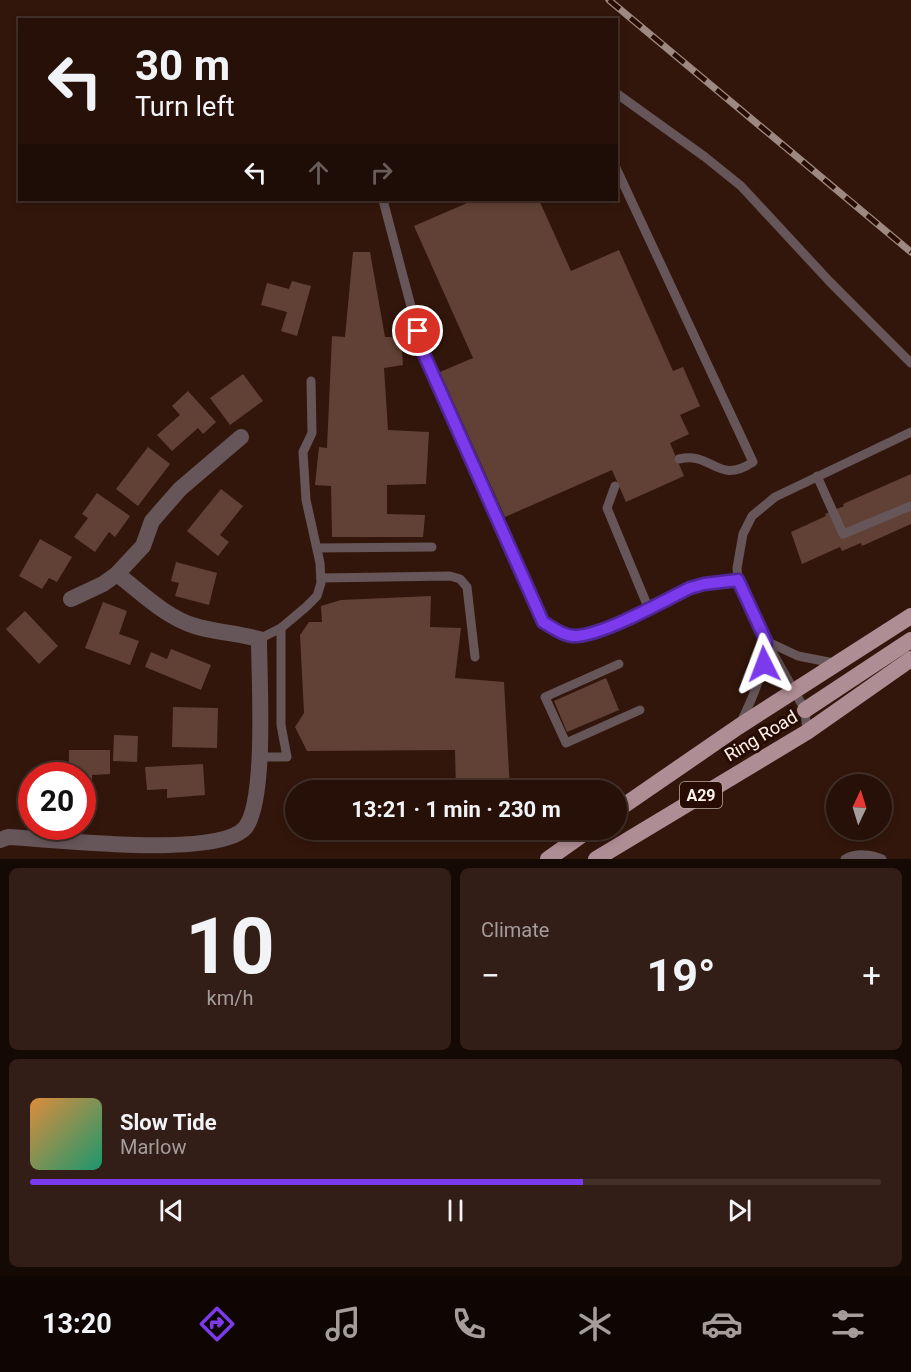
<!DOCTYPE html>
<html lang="en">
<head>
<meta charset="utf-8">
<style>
	body { margin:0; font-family:Roboto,sans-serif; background:#321e16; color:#f1f3f6; height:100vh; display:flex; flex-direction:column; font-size:22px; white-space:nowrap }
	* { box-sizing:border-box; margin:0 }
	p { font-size:20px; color:#a49d9c }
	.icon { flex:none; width:33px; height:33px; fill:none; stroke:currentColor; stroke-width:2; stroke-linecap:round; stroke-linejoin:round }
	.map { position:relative; height:859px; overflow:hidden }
	.sheet { display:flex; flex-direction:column; gap:9px; padding:9px; background:#150904; flex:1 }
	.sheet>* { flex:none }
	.banner { position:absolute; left:18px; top:18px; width:600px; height:183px; border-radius:0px; box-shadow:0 3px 9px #0003,0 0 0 2px #423029; background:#261008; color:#f1f3f6; overflow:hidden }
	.needle { width:39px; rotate:4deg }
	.fabs { position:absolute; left:826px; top:774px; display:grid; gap:12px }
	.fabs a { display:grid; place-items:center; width:66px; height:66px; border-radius:50%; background:#261008; box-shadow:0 3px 9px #0003,0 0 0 2px #423029; font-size:30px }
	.speed { position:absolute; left:18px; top:762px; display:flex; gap:12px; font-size:30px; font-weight:700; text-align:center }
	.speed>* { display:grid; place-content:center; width:78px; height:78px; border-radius:50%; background:#261008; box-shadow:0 3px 9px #0003,0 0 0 2px #423029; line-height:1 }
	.speed .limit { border:9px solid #d22; background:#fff; color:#111 }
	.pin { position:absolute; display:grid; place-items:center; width:51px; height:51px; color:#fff; margin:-26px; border:3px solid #fff; border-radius:50%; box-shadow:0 2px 6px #0007 }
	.me { position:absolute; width:66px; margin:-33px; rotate:357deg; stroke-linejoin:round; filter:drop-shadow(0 0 4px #0008) }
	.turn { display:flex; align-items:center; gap:21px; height:126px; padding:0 18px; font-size:27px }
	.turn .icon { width:78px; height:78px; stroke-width:2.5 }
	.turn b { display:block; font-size:42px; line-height:51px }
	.lanes { display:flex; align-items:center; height:57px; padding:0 18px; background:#0003; justify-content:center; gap:30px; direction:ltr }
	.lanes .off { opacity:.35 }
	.big { font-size:45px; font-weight:700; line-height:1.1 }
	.sheet .widget { flex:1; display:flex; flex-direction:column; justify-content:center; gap:9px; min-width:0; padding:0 21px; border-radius:9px; background:#321e16 }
	.sheet .dial { align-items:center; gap:0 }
	.dial b { font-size:78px; line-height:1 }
	.song { display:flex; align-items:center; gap:18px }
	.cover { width:72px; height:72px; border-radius:9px; background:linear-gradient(135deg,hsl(30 70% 55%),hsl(160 70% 35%)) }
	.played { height:6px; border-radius:3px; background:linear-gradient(90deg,#7c3aed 65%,#423029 65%) }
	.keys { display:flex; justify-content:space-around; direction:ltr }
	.heat { display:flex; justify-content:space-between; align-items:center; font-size:33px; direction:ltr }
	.sheet .tiles { flex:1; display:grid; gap:9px; grid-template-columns:1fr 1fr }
	.widget:last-child { grid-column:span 2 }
	.trip { position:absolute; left:285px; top:780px; width:342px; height:60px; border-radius:30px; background:#261008; box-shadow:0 3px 9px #0003,0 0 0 2px #423029; font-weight:700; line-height:60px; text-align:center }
	.menu { display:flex; height:96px; justify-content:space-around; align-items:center; background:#0f0603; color:#a49d9c }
	.menu .icon { width:42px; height:42px }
	.menu .current { color:#7c3aed }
	.menu b { font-size:27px; color:#f1f3f6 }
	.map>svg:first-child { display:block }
	.building { fill:#614135 }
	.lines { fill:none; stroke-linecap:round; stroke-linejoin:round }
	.service { stroke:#675659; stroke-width:9 }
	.minor { stroke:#675659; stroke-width:16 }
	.primary { stroke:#af8d94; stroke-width:16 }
	.rail-casing { stroke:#9d8981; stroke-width:7 }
	.rail { stroke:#280c03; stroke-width:4.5; stroke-dasharray:14; stroke-linecap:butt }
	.route-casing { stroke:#51269a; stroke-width:15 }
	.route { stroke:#7c3aed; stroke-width:10 }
	.labels { text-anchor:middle; stroke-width:6; stroke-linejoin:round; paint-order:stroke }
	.shield { fill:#280c03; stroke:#bdaca6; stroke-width:1.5 }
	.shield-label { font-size:16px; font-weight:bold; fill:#fdf1ec }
	.street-label { font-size:18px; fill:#fdf1ec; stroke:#280c03 }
</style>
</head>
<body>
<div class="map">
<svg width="911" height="859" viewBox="0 0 911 859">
	<rect width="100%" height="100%" fill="#32160b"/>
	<g class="building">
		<path d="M474,200H539L571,271L619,250L673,371L683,367L700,406L680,415L689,434L670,443L684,476L626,502L612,470L505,517L440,372L473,358L414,226Z"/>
		<path d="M353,252H370L385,337H401L403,365L384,368L388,430L429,432L426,484L387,485V514L425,515L423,537H332L331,486L315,485L319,447L327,448L332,336L345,337Z"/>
		<path d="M292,281L311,286L297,336L281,331L287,312L261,305L267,283L289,289Z"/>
		<path d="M243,374L263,401L230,425L210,398Z"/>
		<path d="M188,391L216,422L203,434L198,428L172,451L157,435L180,415L172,406Z"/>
		<path d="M148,447L170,464L138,506L116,489Z"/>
		<path d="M911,474V524L862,546L861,543L842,551L840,547L802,564L791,532L826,516L825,514L844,506L843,504Z"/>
		<path d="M221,489L243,506L220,535L229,542L218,556L187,531Z"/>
		<path d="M97,493L130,516L115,537L109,532L95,552L74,537L88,518L82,514Z"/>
		<path d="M40,539L72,557L57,582L49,578L42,589L19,576Z"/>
		<path d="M176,562L217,573L209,605L175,596L179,583L171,581Z"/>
		<path d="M431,596L430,627L461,628L455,678L504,682L510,790H456L455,750L307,751L295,727L304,713L300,635L309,622H322L321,606L341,600Z"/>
		<path d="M103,602L127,611L119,634L139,641L130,665L85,648Z"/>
		<path d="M25,611L58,646L39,664L6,629Z"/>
		<path d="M171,649L211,665L201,690L145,667L151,652L167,659Z"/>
		<path d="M606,678L619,710L567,732L554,701Z"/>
		<path d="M173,707L218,708L217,748L172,747Z"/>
		<path d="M114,735L138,736L137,762L113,761Z"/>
		<path d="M69,750H110V774L92,775V785L82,786V776H69Z"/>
		<path d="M203,764L205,795L167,798V789L147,790L145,767Z"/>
		<path d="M409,830H508L496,839L409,840Z"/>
	</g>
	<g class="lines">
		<g class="service">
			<path d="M616,93L705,157L741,186L830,282L911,363"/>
			<path d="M616,168L753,462C717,486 713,451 679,459"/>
			<path d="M383,200L423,352L543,622C553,628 565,637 577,636C608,633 661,601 690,588L704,583L738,580"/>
			<path d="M817,476L843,534L911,506"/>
			<path d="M615,486L607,508L648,607"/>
			<path d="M317,548L432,547"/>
			<path d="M321,578L450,576L460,579L467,587L475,657"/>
			<path d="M259,639L281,628L306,607L317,596L321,583L320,563L306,500L303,452L312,433L311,381"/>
			<path d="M766,641L798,656L834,663"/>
			<path d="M619,664L545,697L566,743L640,710"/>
			<path d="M741,722C754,695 764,672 766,642"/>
			<path d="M807,732L805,710L766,641L738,580L737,568L743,534L752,516L775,497L911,432"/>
			<path d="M258,757H287L281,725V628"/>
			<path d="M845,859C855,853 872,854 882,859"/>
		</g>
		<g class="minor">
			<path d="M71,599L103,584L117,574L143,546L152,521L180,489L241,437"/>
			<path d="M0,840L8,837C54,839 217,859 245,828C267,801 259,677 259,639C237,633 214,632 195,626C165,617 141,592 117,574"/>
		</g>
		<g class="primary">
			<path d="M805,710L911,640"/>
			<path d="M616,811L738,727L911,616"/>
			<path d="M548,859L589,830"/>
			<path d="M596,859L807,732L911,659"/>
		</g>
		<g class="rail-casing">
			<path id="rail" d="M609,0L911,252"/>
		</g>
		<use href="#rail" class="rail"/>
	</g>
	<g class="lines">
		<g class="route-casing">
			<path id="route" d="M418,331L423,352L543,622C553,628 565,637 577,636C608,633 661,602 690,588L704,584L738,580L766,641L764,664"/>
		</g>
		<use href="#route" class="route"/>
	</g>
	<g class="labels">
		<rect class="shield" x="680" y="782" width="42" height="26" rx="4.5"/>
		<g class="shield-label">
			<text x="701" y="801">A29</text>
		</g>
		<g class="street-label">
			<text transform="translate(761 736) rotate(-31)" y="6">Ring Road</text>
		</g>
	</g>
</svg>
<div class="fabs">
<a><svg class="needle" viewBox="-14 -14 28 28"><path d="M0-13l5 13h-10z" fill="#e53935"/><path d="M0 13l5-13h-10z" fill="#a49d9c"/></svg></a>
</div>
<div class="speed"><div class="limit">20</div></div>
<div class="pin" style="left:418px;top:331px;background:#d93025"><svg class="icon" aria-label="arrive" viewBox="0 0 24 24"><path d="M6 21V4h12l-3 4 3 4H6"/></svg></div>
<svg class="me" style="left:764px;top:664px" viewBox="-20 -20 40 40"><path d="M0-17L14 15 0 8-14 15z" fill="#7c3aed" stroke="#fff" stroke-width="4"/></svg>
<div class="trip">13:21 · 1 min · 230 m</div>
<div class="banner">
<div class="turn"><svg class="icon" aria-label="left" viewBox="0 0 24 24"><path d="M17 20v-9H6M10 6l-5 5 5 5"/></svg><div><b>30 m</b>Turn left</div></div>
<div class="lanes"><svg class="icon" aria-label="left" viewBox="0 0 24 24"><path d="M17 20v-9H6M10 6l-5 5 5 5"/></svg><svg class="icon off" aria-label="ahead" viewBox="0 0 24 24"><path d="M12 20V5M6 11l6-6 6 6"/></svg><svg class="icon off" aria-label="right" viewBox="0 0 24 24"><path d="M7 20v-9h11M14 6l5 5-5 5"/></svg></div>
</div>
</div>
<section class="sheet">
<div class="tiles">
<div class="widget dial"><b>10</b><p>km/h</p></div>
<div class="widget"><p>Climate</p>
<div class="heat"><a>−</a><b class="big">19°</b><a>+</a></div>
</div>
<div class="widget">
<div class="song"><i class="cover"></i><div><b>Slow Tide</b><p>Marlow</p></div></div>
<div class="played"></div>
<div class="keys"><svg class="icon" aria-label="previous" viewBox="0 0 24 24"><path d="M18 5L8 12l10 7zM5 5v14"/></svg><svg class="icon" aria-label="pause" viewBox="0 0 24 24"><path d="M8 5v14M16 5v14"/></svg><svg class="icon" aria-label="next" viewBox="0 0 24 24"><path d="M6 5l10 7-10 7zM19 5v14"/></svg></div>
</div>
</div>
</section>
<nav class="menu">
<b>13:20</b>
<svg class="icon current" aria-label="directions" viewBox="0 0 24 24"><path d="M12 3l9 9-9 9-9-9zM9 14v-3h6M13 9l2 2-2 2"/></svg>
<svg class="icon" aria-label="music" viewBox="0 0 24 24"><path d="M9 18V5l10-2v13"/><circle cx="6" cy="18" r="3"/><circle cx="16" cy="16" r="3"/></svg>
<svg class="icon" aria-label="phone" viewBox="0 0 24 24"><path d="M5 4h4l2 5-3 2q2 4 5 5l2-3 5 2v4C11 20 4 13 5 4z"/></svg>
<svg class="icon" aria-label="climate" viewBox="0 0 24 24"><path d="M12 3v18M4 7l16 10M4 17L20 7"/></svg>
<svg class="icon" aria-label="car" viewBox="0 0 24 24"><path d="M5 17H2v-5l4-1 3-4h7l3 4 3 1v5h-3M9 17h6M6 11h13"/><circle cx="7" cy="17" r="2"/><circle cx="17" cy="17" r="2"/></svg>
<svg class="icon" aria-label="filters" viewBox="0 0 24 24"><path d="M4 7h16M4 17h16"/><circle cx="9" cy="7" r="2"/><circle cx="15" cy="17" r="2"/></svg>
</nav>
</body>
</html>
